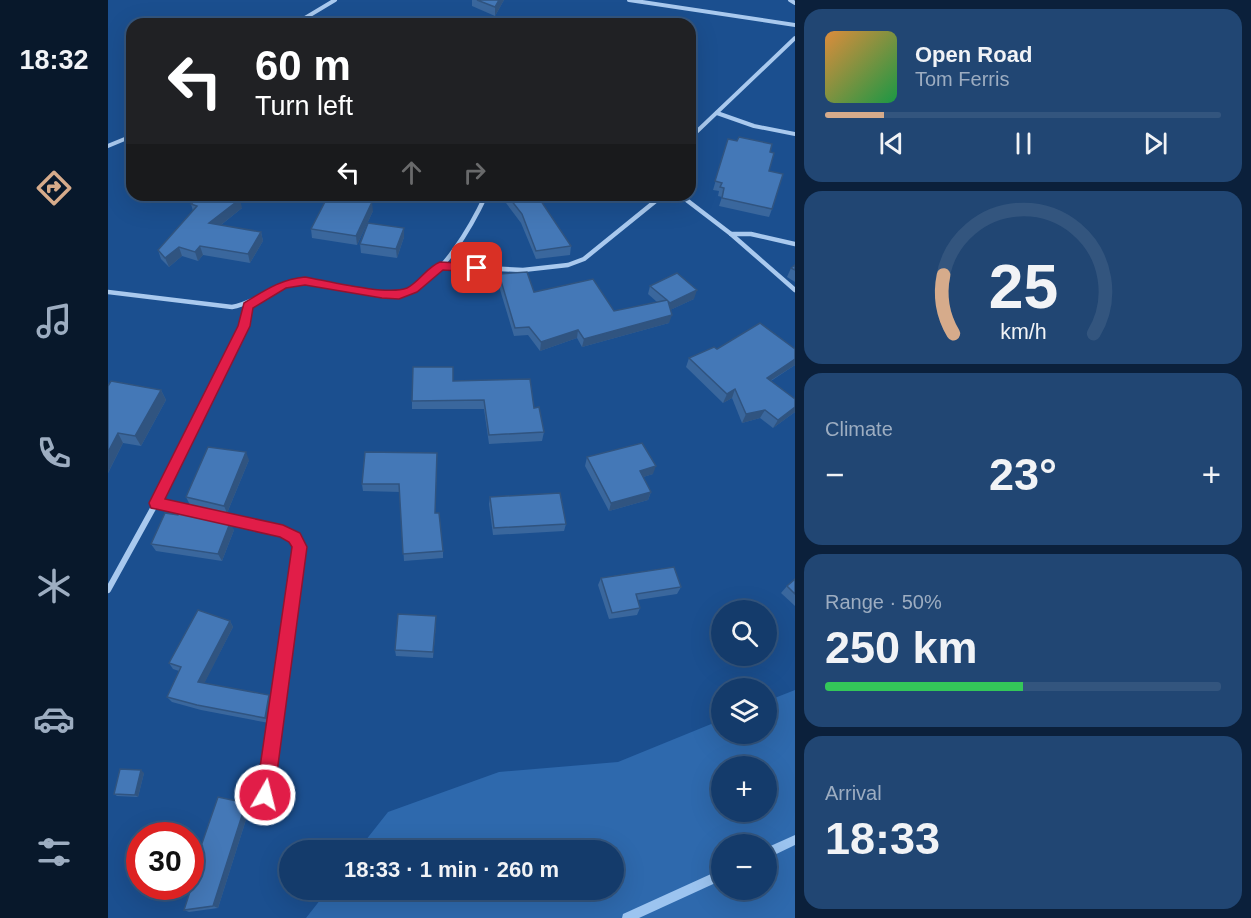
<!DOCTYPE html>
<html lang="en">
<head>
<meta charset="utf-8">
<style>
	body { margin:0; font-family:Helvetica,sans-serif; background:#214673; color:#f1f3f6; height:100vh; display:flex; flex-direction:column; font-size:22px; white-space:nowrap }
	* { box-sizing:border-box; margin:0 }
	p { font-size:20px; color:#9dadc1 }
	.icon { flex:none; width:33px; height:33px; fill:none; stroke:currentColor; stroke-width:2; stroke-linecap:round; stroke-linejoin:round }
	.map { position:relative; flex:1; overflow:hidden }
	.drawer { display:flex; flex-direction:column; gap:9px; padding:9px; background:#0b203b; width:456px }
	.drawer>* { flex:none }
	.banner { position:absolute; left:18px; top:18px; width:570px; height:183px; border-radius:18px; box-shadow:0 6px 24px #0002,0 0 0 2px #33557e; background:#202124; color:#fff; overflow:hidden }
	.controls { position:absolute; left:603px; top:600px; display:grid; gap:12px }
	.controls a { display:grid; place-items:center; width:66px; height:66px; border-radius:50%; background:#143b6b; box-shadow:0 6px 24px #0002,0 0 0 2px #33557e; font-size:30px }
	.speed { position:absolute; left:18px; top:822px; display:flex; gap:12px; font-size:30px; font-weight:700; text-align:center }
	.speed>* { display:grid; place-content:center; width:78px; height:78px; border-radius:50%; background:#143b6b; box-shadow:0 6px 24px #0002,0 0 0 2px #33557e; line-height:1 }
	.speed .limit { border:9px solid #d22; background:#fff; color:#111 }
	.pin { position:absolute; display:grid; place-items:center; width:51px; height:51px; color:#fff; margin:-26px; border-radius:12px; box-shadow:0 3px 9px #0006 }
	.me { position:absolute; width:66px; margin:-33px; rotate:8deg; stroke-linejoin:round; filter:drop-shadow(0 0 4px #0008) }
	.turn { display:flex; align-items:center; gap:21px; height:126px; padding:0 30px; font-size:27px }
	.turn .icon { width:78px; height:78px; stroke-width:2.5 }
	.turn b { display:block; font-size:42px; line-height:51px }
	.lanes { display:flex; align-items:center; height:57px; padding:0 30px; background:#0003; justify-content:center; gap:30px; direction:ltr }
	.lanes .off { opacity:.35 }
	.big { font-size:45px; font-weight:700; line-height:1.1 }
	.drawer .card { flex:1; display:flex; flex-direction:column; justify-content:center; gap:9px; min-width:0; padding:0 21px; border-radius:18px; background:#214673 }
	.drawer .dial { align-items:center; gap:0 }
	.dial svg { height:156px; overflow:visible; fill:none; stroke:#33557e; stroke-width:7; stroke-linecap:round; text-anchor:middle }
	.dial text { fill:#f1f3f6; stroke:none }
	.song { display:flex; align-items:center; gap:18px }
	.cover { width:72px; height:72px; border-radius:9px; background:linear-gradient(135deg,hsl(30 70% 55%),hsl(140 70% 35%)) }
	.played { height:6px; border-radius:3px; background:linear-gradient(90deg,#d6ab8b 15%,#33557e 15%) }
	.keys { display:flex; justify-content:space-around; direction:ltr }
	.heat { display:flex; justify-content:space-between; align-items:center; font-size:33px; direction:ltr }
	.charge { height:9px; border-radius:4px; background:linear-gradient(90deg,#34c759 50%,#33557e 0) }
	.trip { position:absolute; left:171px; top:840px; width:345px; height:60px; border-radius:30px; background:#143b6b; box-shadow:0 6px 24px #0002,0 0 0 2px #33557e; font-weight:700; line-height:60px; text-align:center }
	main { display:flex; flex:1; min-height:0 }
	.tabs { display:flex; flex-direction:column; width:108px; justify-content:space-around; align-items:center; background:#08182b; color:#9dadc1 }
	.tabs .icon { width:42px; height:42px }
	.tabs .selected { color:#d6ab8b }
	.tabs b { font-size:27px; color:#f1f3f6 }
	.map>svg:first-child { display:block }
	.green { fill:#2e69ad; fill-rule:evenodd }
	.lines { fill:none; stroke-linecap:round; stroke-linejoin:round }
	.stream { fill:#9cc4f0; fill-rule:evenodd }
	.minor-far3 { stroke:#a9c9ee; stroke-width:4 }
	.minor-far2 { stroke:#a9c9ee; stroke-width:4.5 }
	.minor-far1 { stroke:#a9c9ee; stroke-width:6 }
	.minor { stroke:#a9c9ee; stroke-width:8 }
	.wall { fill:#3a679d }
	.shaded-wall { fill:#305480 }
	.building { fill:#4478b7; stroke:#305480; stroke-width:1.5 }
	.route { fill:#e11d48; stroke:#92132f; stroke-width:1.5 }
</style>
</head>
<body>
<main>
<nav class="tabs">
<b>18:32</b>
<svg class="icon selected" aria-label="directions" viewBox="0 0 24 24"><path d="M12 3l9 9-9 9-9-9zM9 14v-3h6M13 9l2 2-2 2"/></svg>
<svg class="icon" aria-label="music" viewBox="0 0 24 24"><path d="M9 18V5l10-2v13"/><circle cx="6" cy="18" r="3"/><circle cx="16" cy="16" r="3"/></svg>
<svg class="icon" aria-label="phone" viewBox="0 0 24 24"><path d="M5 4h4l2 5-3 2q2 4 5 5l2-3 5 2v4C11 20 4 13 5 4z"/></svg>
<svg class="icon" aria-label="climate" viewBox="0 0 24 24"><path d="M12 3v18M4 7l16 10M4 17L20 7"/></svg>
<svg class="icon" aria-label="car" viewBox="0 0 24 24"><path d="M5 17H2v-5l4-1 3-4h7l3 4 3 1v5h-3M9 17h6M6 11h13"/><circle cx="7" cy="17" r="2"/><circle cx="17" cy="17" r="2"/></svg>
<svg class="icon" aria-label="filters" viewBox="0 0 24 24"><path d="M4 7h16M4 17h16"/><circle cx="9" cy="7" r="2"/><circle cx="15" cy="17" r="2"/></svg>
</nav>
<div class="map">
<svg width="687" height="918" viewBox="0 0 687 918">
	<rect width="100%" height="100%" fill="#1b4f8f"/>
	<path class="green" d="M687,690V918H198L220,890H506V850H250L280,812L391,772L510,762L613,720L614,734H658L659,701ZM614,766H658V812H614ZM614,844H658V890H614Z"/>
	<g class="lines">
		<g class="stream">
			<path d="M687,835V845L658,859V848Z"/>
			<path d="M614,869V880L531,918H514L515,914Z"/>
		</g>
		<g class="minor-far3">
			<path d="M521,0L687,25"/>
			<path d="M682,0L687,3"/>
			<path d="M187,24L227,0"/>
			<path d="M609,113L646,126L687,134"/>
			<path d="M582,138L687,38"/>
			<path d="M0,146L24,136"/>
		</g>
		<g class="minor-far2">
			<path d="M572,195L623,234L687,290"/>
			<path d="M623,234H643L687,244"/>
			<path d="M332,266L415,270L460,265L476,259L555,195"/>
			<path d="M0,292L124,307C149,303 173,280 197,281C220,282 243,291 265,294C277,295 290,296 302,291C335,276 363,227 378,195"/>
			<path d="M121,355L136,326L140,306"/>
		</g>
		<g class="minor-far1">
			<path d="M48,503L79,510"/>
			<path d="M107,516C125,520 190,527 192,548C193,563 186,589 184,605"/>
			<path d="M0,590L48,503L122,354"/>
		</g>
		<path class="minor" d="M157,795L184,603"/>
	</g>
	<g class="wall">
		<path d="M364,0H396L387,16L364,6Z"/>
		<path d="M620,139L662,152L661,171L664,209L661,217L611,206L614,197L610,196L611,191L605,190Z"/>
		<path d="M327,195H353V199L328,200Z"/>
		<path d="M392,195H429L463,246L462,255L428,259L413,223Z"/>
		<path d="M83,204L134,208L113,225L153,232L155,241L142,263L95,255L90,261L74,256L61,267L53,259L50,250L85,211Z"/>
		<path d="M265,211L249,245L204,238L203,229Z"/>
		<path d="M296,237L289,258L253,253L252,244Z"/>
		<path d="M687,265V282L679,277L683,268Z"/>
		<path d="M391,274L426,292L506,311L549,302L540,294L542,286L586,299L562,310L561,323L474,347L469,338L432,351L420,335L406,336L390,283Z"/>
		<path d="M609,349H687V365L663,381L687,399V412L665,428L652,418L634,423L624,398L615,403L578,367L581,358Z"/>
		<path d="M345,381L426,408L436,432L434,441L381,444L376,409H304V401Z"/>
		<path d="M0,386L53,390L58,400L33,446L15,443L0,473Z"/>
		<path d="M479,457L545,474L535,477L543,492L540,500L501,511L477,466Z"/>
		<path d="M141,460L119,513L82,505L78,497Z"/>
		<path d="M329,461L327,513L335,551V558L296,561L292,492L255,491L254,484Z"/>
		<path d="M382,497L458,524L456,531L385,535L381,504Z"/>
		<path d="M70,515L112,516L115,522L126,530L114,561L48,551L43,544Z"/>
		<path d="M493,578L573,587L569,594L530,600L532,608L529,615L501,619L490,585Z"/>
		<path d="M687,579V606L673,593L679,586Z"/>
		<path d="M122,621L125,627L96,683L164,700L161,723L93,710L64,702L59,697L71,671L65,669L61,663Z"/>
		<path d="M328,623L325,658L288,656L287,650Z"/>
		<path d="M36,773L30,797L9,796L6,794Z"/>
		<path d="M142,807L110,908L81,912L76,910L87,877L83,875Z"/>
	</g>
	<g class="shaded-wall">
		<path d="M391,0H396L387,16V7Z"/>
		<path d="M132,199L134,208L104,232L101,223Z"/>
		<path d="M264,202L265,211L249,245L248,236Z"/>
		<path d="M296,228V237L289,258L288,249Z"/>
		<path d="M153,232L155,241L142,263L140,254Z"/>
		<path d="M92,246L95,255L90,261L87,252Z"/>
		<path d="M71,247L74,256L61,267L57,258Z"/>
		<path d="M589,290L586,299L560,311L562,303Z"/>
		<path d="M564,315L561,323L474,347L476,339Z"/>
		<path d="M470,330L469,338L432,351L433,342Z"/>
		<path d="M687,359V365L654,386L659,378Z"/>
		<path d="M627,389L624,398L615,403L619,394Z"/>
		<path d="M53,390L58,400L33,446L27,436Z"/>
		<path d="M687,407V412L665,428L670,420Z"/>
		<path d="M657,410L652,418L634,423L638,414Z"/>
		<path d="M10,433L15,443L0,473V452Z"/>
		<path d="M138,452L141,460L119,513L116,506Z"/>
		<path d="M548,466L545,474L529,479L532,471Z"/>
		<path d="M543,492L540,500L501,511L503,503Z"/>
		<path d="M122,523L126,530L114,561L110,554Z"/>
		<path d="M328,616V623L325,658V652Z"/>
		<path d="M122,621L125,627L94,688L90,682Z"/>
		<path d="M161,695L164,700L161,723L157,718Z"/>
		<path d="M33,770L36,773L30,797L27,795Z"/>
		<path d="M138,803L142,807L110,908L105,906Z"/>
	</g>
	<g class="building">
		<path d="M369,0H391L387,7Z"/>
		<path d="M631,137L664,144L662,152L666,153L661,171L675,174L664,209L614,198L616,188L612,187L614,183L607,181L620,139L629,141Z"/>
		<path d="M95,195H121L132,199L101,223L153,232L140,254L92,246L87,252L71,247L57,258L50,250L89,206L83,204Z"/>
		<path d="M399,195H429L463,246L428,251L414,214Z"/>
		<path d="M220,196L264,202L248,236L203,229Z"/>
		<path d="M260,223L296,228L288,249L252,244Z"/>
		<path d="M687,265V270L683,268Z"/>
		<path d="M419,272L426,292L485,279L506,311L559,300L542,286L569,273L589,290L562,303L560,301L564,315L476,339L470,330L433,342L421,327L407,328L391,274Z"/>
		<path d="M652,323L687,349V359L659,378L687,399V407L670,420L657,410L638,414L627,389L619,394L581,358L606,347L609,349Z"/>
		<path d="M305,367H345V381L422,379L426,408L431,407L436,432L381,435L376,400L304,401Z"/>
		<path d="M3,381L53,390L27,436L10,433L0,452V386Z"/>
		<path d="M534,443L548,466L532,471L543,492L503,503L479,457Z"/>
		<path d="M100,447L138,452L116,506L78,497Z"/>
		<path d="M257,452L329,453L327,513H331L335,551L295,554L291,484H254Z"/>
		<path d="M452,493L458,524L386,528L382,497Z"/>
		<path d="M73,507L112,516L110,521L122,523L110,554L43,544L57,513L70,515Z"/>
		<path d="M566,567L573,587L528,594L532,608L504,613L493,578Z"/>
		<path d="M687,579V594L679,586Z"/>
		<path d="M90,610L122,621L90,682L161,695L157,718L89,705L59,697L73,667L61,663Z"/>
		<path d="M290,614L328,616L325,652L287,650Z"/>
		<path d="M12,769L33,770L27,795L6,794Z"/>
		<path d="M110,797L138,803L105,906L76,910L87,876L83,875Z"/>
	</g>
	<path class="route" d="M332,262L369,264L374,268L369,272L335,270L309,292L291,299L274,298L197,285L178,288L145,308L142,326L57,499L175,525L192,533L199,547L166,795L163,801L157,804L151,801L148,795L184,547L181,542L172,537L48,509L43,508L41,503L130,326L136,303C156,291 173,279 197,277C220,281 279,296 299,288C311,282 319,267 332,262Z"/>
</svg>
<div class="controls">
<a><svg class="icon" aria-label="search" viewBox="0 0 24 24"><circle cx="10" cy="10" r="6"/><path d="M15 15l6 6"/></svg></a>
<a><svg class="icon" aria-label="layers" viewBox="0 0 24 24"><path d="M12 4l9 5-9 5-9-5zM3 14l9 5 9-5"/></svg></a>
<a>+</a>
<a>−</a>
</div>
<div class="speed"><div class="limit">30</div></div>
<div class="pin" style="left:369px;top:268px;background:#d93025"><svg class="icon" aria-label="arrive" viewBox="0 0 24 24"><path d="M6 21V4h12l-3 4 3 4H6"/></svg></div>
<svg class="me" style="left:157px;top:795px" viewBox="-20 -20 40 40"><circle r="17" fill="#e11d48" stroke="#fff" stroke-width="3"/><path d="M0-11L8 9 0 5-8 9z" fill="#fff"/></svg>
<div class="trip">18:33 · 1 min · 260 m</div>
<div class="banner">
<div class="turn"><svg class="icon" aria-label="left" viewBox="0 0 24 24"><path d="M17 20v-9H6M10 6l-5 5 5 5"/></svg><div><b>60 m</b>Turn left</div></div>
<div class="lanes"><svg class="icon" aria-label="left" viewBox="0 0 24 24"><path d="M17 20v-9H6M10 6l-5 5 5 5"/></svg><svg class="icon off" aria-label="ahead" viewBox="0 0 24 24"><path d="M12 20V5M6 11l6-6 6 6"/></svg><svg class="icon off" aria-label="right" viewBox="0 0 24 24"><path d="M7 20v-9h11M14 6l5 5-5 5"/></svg></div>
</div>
</div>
<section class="drawer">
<div class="card">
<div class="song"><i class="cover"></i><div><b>Open Road</b><p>Tom Ferris</p></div></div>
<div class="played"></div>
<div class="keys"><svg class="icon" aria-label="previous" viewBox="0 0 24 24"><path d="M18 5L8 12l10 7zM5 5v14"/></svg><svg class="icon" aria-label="pause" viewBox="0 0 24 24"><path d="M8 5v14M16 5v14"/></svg><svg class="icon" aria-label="next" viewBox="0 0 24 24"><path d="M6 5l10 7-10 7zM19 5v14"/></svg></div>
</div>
<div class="card dial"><svg viewBox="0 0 100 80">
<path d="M14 69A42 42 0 1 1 86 69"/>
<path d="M14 69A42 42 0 0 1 9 39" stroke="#d6ab8b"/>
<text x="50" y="56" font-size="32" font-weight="700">25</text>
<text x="50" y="72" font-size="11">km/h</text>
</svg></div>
<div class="card"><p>Climate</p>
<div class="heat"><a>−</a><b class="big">23°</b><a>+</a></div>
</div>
<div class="card"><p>Range · 50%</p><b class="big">250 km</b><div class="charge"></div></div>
<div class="card"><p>Arrival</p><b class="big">18:33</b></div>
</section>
</main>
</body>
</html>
